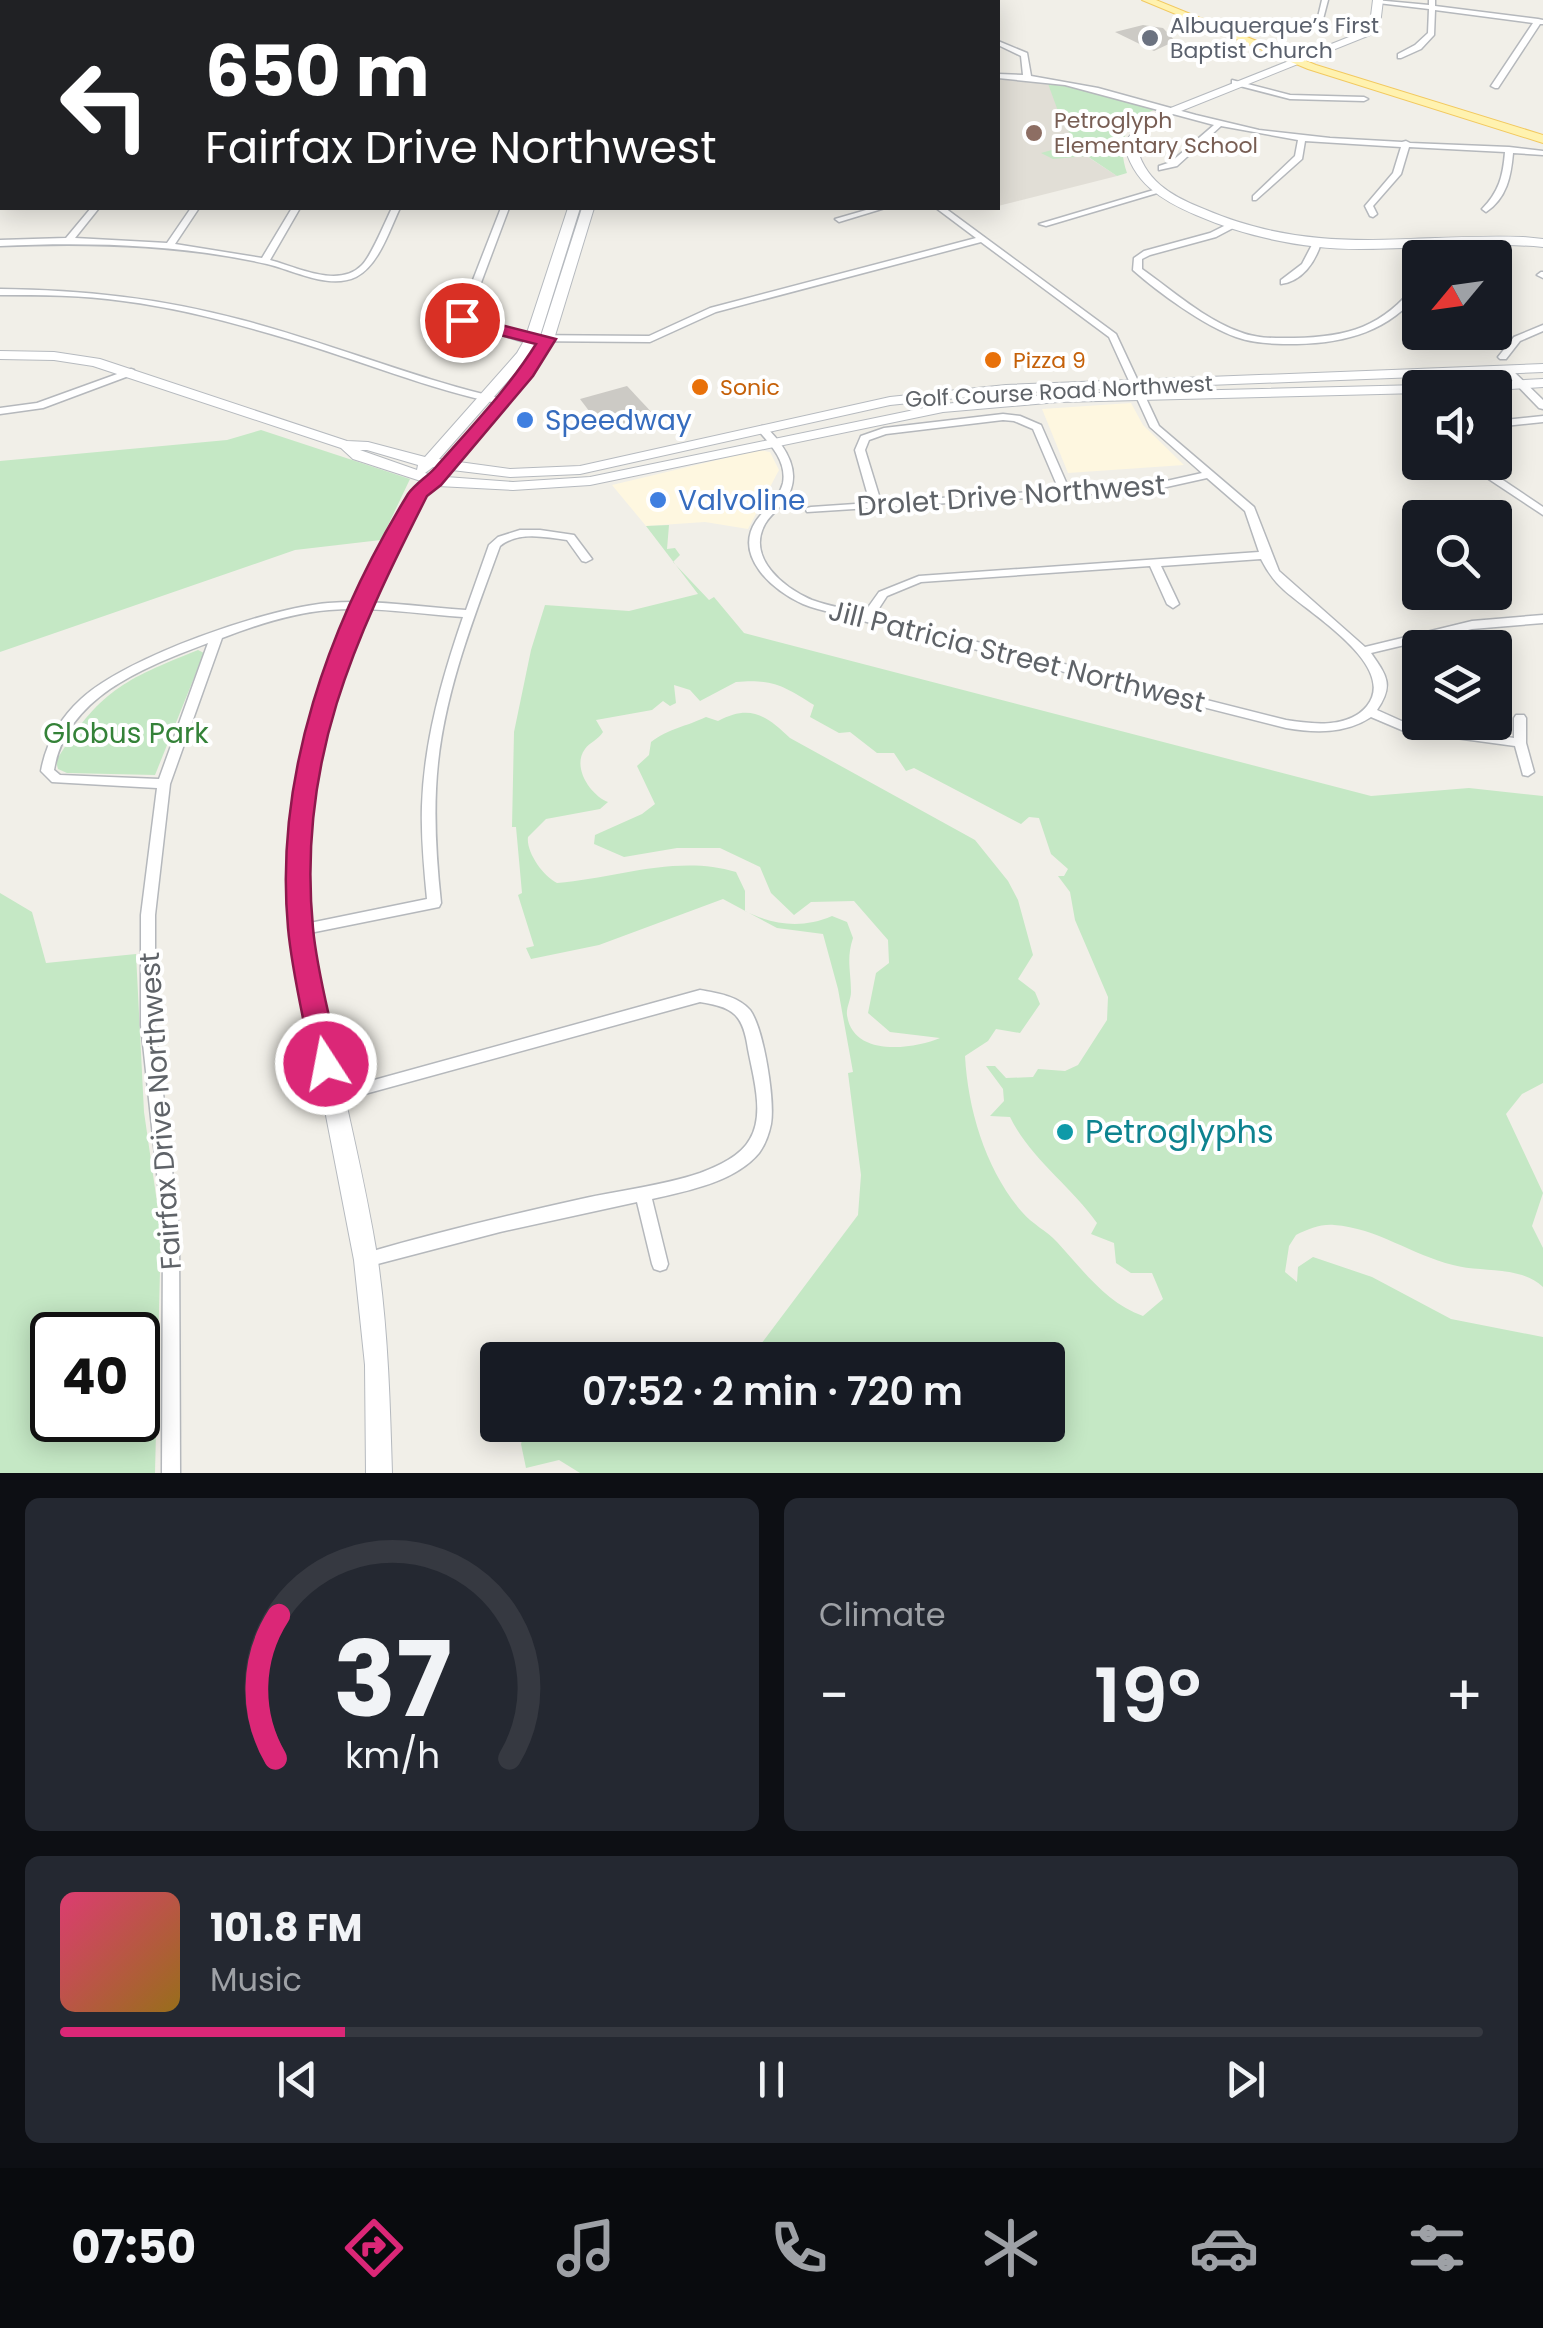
<!DOCTYPE html>
<html lang="en">
<head>
<meta charset="utf-8">
<style>
	body { margin:0; font-family:Poppins,sans-serif; background:#242831; color:#f1f3f6; height:100vh; display:flex; flex-direction:column; font-size:38px; white-space:nowrap }
	* { box-sizing:border-box; margin:0 }
	p { font-size:32px; color:#9ea1a6 }
	.icon { flex:none; width:55px; height:55px; fill:none; stroke:currentColor; stroke-width:2; stroke-linecap:round; stroke-linejoin:round }
	.map { position:relative; height:1473px; overflow:hidden }
	.drawer { display:flex; flex-direction:column; gap:25px; padding:25px; background:#0d0f14; flex:1 }
	.drawer>* { flex:none }
	.banner { position:absolute; left:0px; top:0px; width:1000px; height:210px; box-shadow:0 5px 25px #0003; background:#202124; color:#fff; overflow:hidden }
	.needle { width:65px; rotate:241deg }
	.controls { position:absolute; left:1402px; top:240px; display:grid; gap:20px }
	.controls a { display:grid; place-items:center; width:110px; height:110px; border-radius:10px; background:#171b24; box-shadow:0 5px 25px #0003; font-size:50px }
	.speed { position:absolute; left:30px; top:1312px; display:flex; gap:20px; font-size:50px; font-weight:700; text-align:center }
	.speed>* { display:grid; place-content:center; width:130px; height:130px; border-radius:50%; background:#171b24; box-shadow:0 5px 25px #0003; line-height:1 }
	.speed .limit { border:5px solid #111; border-radius:15px; background:#fff; color:#111 }
	.pin { position:absolute; display:grid; place-items:center; width:85px; height:85px; color:#fff; margin:-42px; border:5px solid #fff; border-radius:50%; box-shadow:0 2px 10px #0007 }
	.me { position:absolute; width:110px; margin:-55px; rotate:349deg; stroke-linejoin:round; filter:drop-shadow(0 0 8px #0008) }
	.turn { display:flex; align-items:center; gap:35px; height:210px; padding:0 40px; font-size:45px }
	.turn .icon { width:130px; height:130px; stroke-width:2.5 }
	.turn b { display:block; font-size:70px; line-height:85px }
	.big { font-size:75px; font-weight:600; line-height:1.1 }
	.drawer .card { flex:1; display:flex; flex-direction:column; justify-content:center; gap:15px; min-width:0; padding:0 35px; border-radius:15px; background:#242831 }
	.drawer .dial { align-items:center; gap:0 }
	.dial svg { height:260px; overflow:visible; fill:none; stroke:#363941; stroke-width:7; stroke-linecap:round; text-anchor:middle }
	.dial text { fill:#f1f3f6; stroke:none }
	.song { display:flex; align-items:center; gap:30px }
	.cover { width:120px; height:120px; border-radius:15px; background:linear-gradient(135deg,hsl(340 70% 55%),hsl(40 70% 35%)) }
	.played { height:10px; border-radius:5px; background:linear-gradient(90deg,#db2777 20%,#363941 20%) }
	.keys { display:flex; justify-content:space-around; direction:ltr }
	.heat { display:flex; justify-content:space-between; align-items:center; font-size:55px; direction:ltr }
	.drawer .tiles { flex:1; display:grid; gap:25px; grid-template-columns:1fr 1fr }
	.card:last-child { grid-column:span 2 }
	.trip { position:absolute; left:480px; top:1342px; width:585px; height:100px; border-radius:10px; background:#171b24; box-shadow:0 5px 25px #0003; font-weight:600; line-height:100px; text-align:center }
	.menu { display:flex; height:160px; justify-content:space-around; align-items:center; background:#090b0e; color:#9ea1a6 }
	.menu .icon { width:70px; height:70px }
	.menu .selected { color:#db2777 }
	.menu b { font-size:45px; color:#f1f3f6 }
	.map>svg:first-child { display:block }
	.commercial { fill:#fef7e0 }
	.education { fill:#e1ded6 }
	.green { fill:#c5e8c5; fill-rule:evenodd }
	.building { fill:#cccac5 }
	.lines { fill:none; stroke-linecap:round; stroke-linejoin:round }
	.street-casing { stroke:#b5b8bc; stroke-width:3 }
	.secondary-casing { stroke:#b6babf; stroke-width:2 }
	.primary-casing { stroke:#f2c960; stroke-width:2 }
	.street { fill:#fff; fill-rule:evenodd }
	.secondary { fill:#fff; fill-rule:evenodd }
	.primary { fill:#fff2af; fill-rule:evenodd }
	.route { fill:#db2777; stroke:#8e194d; stroke-width:2.5 }
	.worship-dot { fill:#6b7280; stroke:#fff; stroke-width:4 }
	.education-dot { fill:#8d6e63; stroke:#fff; stroke-width:4 }
	.food-dot { fill:#e8710a; stroke:#fff; stroke-width:4 }
	.shop-dot { fill:#3f7fe0; stroke:#fff; stroke-width:4 }
	.culture-dot { fill:#0f9aa8; stroke:#fff; stroke-width:4 }
	.labels { text-anchor:middle; stroke-width:8; stroke-linejoin:round; paint-order:stroke }
	.far-worship-label { font-size:22px; fill:#5b616d; stroke:#fff; text-anchor:start }
	.far-education-label { font-size:22px; fill:#785e54; stroke:#fff; text-anchor:start }
	.far-food-label { font-size:22px; fill:#c56008; stroke:#fff; text-anchor:start }
	.far-street-label { font-size:22px; fill:#5f6368; stroke:#fff }
	.shop-label { font-size:28px; fill:#366cbe; stroke:#fff; text-anchor:start }
	.street-label { font-size:28px; fill:#5f6368; stroke:#fff }
	.park-label { font-size:28px; fill:#348238; stroke:#fff }
	.near-culture-label { font-size:32px; fill:#0d838f; stroke:#fff; text-anchor:start }
</style>
</head>
<body>
<div class="map">
<svg width="1543" height="1473" viewBox="0 0 1543 1473">
	<rect width="100%" height="100%" fill="#f1efe8"/>
	<g class="commercial">
		<path d="M1131,403L1143,425L1184,465L1068,473L1042,409Z"/>
		<path d="M759,450L770,452L779,470L748,529L705,522L646,526L612,485Z"/>
	</g>
	<path class="education" d="M998,79L1047,81L1088,157L1117,176L998,206Z"/>
	<g class="green">
		<path d="M1047,81L1104,93L1154,110C1124,122 1117,143 1127,173L1117,176L1087,156L1053,159L1041,153L1077,143L1062,122Z"/>
		<path d="M261,430L410,479L381,540L295,550L0,652V461L227,440Z"/>
		<path d="M669,525L667,549L675,548L680,555L673,562L709,600L714,597L744,633L1371,796L1469,788L1543,796V1083L1522,1094L1506,1114L1543,1193L1532,1226L1543,1248V1287C1519,1265 1482,1273 1453,1265C1412,1255 1377,1228 1334,1225C1320,1224 1309,1229 1296,1235L1289,1246L1285,1272L1297,1282L1298,1267L1313,1257L1372,1277L1451,1319L1543,1337V1473H580L559,1460L526,1468L521,1444L527,1425H1048V1360H749L858,1215L861,1175L848,1073L853,1072L838,989L823,934L777,928L723,899L599,945L531,959L526,948L534,946L518,895L522,893L516,827H512L514,732L531,650L545,605L629,611L698,594L646,526ZM736,682C774,679 783,686 814,705L810,717L839,733L850,732L877,753H894L906,771L914,768L1021,824L1029,817L1039,818L1051,854L1068,869L1064,876H1058L1070,892L1075,920L1108,997L1107,1020L1078,1065L1065,1071L1038,1069L1033,1077L1006,1078L995,1066H986L1003,1089L1004,1101L990,1116L1010,1117C1030,1158 1071,1186 1097,1223L1091,1234L1114,1243L1116,1263L1131,1273H1152L1163,1299L1143,1316C1106,1303 1083,1270 1057,1242C1047,1231 1032,1224 1022,1212C986,1170 968,1111 965,1056L988,1041L996,1029L1020,1033L1040,1004L1035,992L1018,979L1033,955L1018,900L1008,881L975,840L790,738C766,715 750,704 718,721L706,717C685,727 670,728 651,742L649,755L637,766L655,804L642,814L595,835L594,844L624,857L677,848H720L760,867L771,893L794,915L811,902L854,901L888,940L889,963L876,973L868,1013L890,1032L940,1038C914,1049 853,1058 847,1015C846,1008 851,999 851,992C851,971 846,959 853,938L847,922L832,916C802,929 773,925 745,911V891L736,872C678,854 616,878 557,883C543,876 526,852 528,837L546,819L600,809L608,802C592,796 571,768 585,749C590,742 598,740 603,732L596,720L652,710L663,701L670,706L676,703L674,685L690,690L700,701Z"/>
		<path d="M198,650L204,653L155,775L67,773L58,769L56,761C99,691 123,680 198,650Z"/>
		<path d="M0,893L32,912L46,963L136,954L144,1112L161,1230L155,1473H0ZM52,1335H138V1420H52Z"/>
	</g>
	<g class="building">
		<path d="M1143,25L1163,28L1175,41L1154,51L1115,32Z"/>
		<path d="M627,386L655,416L605,432L580,399Z"/>
	</g>
	<g class="lines">
		<g class="street-casing">
			<g id="street">
				<rect x="37" y="0" width="6" height="2"/>
				<rect x="95" y="0" width="6" height="2"/>
				<path d="M189,0H195L194,2H188Z"/>
				<rect x="274" y="0" width="6" height="2"/>
				<path d="M653,0H716L719,2H670Z"/>
				<path d="M748,0H781L778,2H745Z"/>
				<path d="M847,0H860L863,2H852Z"/>
				<path d="M1322,0H1328L1323,19L1302,24V22L1318,17Z"/>
				<path d="M1375,0L1429,5V0H1435V6L1538,19L1543,20V24H1540L1498,88H1495L1491,86L1533,23L1435,10L1434,35L1421,49L1401,58H1398V54L1415,45L1428,33L1429,9L1378,3Z"/>
				<path d="M0,24H2V28L0,29Z"/>
				<path d="M998,41L1027,53L1031,76L1098,88L1196,115L1259,130L1330,138L1402,142L1406,141L1410,143L1509,147L1543,151V155L1513,153C1511,176 1507,198 1486,212L1482,209C1499,192 1503,176 1505,152L1409,147L1401,174L1373,206L1377,214L1373,217L1370,216L1365,206L1393,173L1401,147L1305,141L1302,159L1256,200H1253V196L1295,156L1298,140L1221,126L1177,166L1159,170V166L1171,162L1214,125L1065,85L998,78V74L1023,75L1021,56L998,45Z"/>
				<rect x="0" y="55" width="2" height="5"/>
				<path d="M1232,80L1290,95L1364,97L1368,99L1364,101L1290,99L1232,84Z"/>
				<rect x="0" y="84" width="2" height="6"/>
				<path d="M1157,189L1164,191L1046,226L1039,224Z"/>
				<rect x="0" y="193" width="2" height="7"/>
				<path d="M91,208H99L75,238L167,243L191,208H199L175,244L262,258L292,208H300L270,260C297,267 339,289 362,265C372,255 385,222 392,208H400C389,231 379,265 356,277C329,290 293,270 267,264C180,244 88,242 0,246V240L66,238Z"/>
				<path d="M501,208H509L467,320L521,335L649,336L710,308L976,238L936,208H945L1116,334L1159,426L1254,507L1279,571L1365,647L1472,621L1543,615V623L1472,629L1371,653C1387,676 1394,685 1377,710L1406,723L1514,738V718L1516,715H1524L1526,718V743L1534,772L1528,776L1523,775L1515,746L1404,731L1371,717C1345,734 1315,733 1286,728L863,621C844,614 822,612 803,604C773,591 733,556 756,521C765,508 779,499 783,483C787,461 770,444 757,429L762,426L766,427C786,447 804,473 785,501C779,509 770,515 765,524C746,558 784,588 812,600C828,606 847,609 864,613L879,592L919,576L1259,552L1245,511L1207,478L1153,490L807,512L806,510L807,508L811,507L870,503L855,450L861,436L884,428L1003,414L1020,416L1041,425L1069,489L1153,484L1202,473L1150,427L1109,337L981,242L716,312L650,342L521,341L457,321ZM1003,420L1014,421L1033,429L1059,490L881,502L865,450L869,440L886,434ZM1261,559C1267,571 1274,581 1284,590C1309,613 1399,666 1367,706C1348,729 1312,724 1286,720L874,616L887,596L921,582L1150,566L1167,604L1173,608L1179,604L1161,566Z"/>
				<path d="M873,208H885L839,222L835,219Z"/>
				<path d="M1232,222L1235,223V227L1216,237L1150,255L1142,259V269C1173,291 1204,319 1240,332C1257,339 1276,338 1294,338C1348,337 1383,327 1417,283L1420,282V291C1390,331 1346,343 1297,344C1277,344 1256,344 1236,337C1204,326 1158,292 1133,270L1134,258L1144,251L1210,233Z"/>
				<path d="M1314,241L1321,243C1315,263 1302,281 1281,284V280L1302,264Z"/>
				<path d="M1412,241L1415,242L1429,258H1420L1408,244Z"/>
				<path d="M1541,272H1543V278L1537,275Z"/>
				<path d="M0,289C84,290 160,298 242,320C330,343 415,379 504,399L506,401L501,404C428,389 359,360 288,339C234,323 179,308 123,301C82,295 41,295 0,295Z"/>
				<path d="M1543,325V331L1520,341L1506,359H1500L1498,357L1514,337Z"/>
				<path d="M131,369L134,370V374L43,408L0,414V408L37,403Z"/>
				<path d="M1509,369L1512,370L1543,400V409L1539,408L1506,374L1504,372Z"/>
				<path d="M1543,416V422L1495,427V421Z"/>
				<path d="M1463,462H1476L1543,507V515Z"/>
				<path d="M520,530H540L574,535L592,559L586,562L582,561L567,540C544,537 519,531 500,546C474,617 446,688 438,763C433,810 436,856 441,903L439,907L300,935L295,934L293,930L295,926L300,925L427,899C424,868 421,837 422,806C424,741 442,678 463,617C419,614 373,606 329,610C292,613 256,625 222,638L170,784L155,915V1025L179,1229L180,1473H162L163,1229L141,1025V915L157,788L52,782L41,771C46,743 60,718 81,699C126,657 267,608 328,603C374,599 420,607 466,610L489,545L498,537ZM208,643L159,779L60,775L54,770C67,695 146,667 208,643Z"/>
				<path d="M700,990C717,993 738,996 750,1010C764,1029 775,1101 771,1124C769,1134 765,1145 759,1153C735,1182 687,1191 652,1199L668,1264L666,1269L660,1271L654,1269L652,1264L637,1202L500,1232L366,1267L360,1265L358,1260L360,1255L366,1253C437,1232 509,1215 581,1199C621,1190 662,1186 700,1173C718,1166 741,1156 750,1139C765,1114 753,1076 748,1049C743,1015 734,1007 700,1002L332,1103L327,1101L324,1097L327,1093Z"/>
			</g>
		</g>
		<g class="secondary-casing">
			<g id="secondary">
				<path d="M1373,0H1383L1380,25L1370,35L1151,123L1136,143C1143,180 1171,196 1204,209C1318,258 1406,233 1523,237L1543,239V247C1482,241 1421,249 1360,249C1304,249 1247,237 1196,215C1161,200 1132,182 1124,143L1143,119L1364,31L1370,24Z"/>
				<path d="M568,208H580L539,339L528,358L439,459L445,460L521,371L540,339L582,208H594L554,339L532,376L459,462L510,469L580,466L890,397L1006,385L1543,364V372L1006,393L890,405L580,474L510,477L452,470L446,477L513,482L590,477L943,404L1058,394L1420,385L1426,388H1420V393L1058,402L943,412L590,485L513,490L438,486C409,507 389,562 374,596C325,704 300,807 310,927C312,956 321,987 327,1016C344,1097 365,1179 378,1261C388,1332 390,1402 392,1473H366L365,1365L354,1260L290,930L289,866L299,759L336,643L373,562L412,493L424,482L353,459L341,448L93,366L54,360L0,359V351L54,352L100,359L347,441L368,442L425,457L517,353L525,339ZM360,450H367L418,465L417,470ZM433,467L438,468L432,475L425,473Z"/>
				<path d="M1543,379V387L1495,390V388H1451L1457,384Z"/>
			</g>
		</g>
		<g class="primary-casing">
			<path id="primary" d="M1142,0H1156L1316,65L1543,135V143L1308,69Z"/>
		</g>
		<use href="#street" class="street"/>
		<use href="#secondary" class="secondary"/>
		<use href="#primary" class="primary"/>
	</g>
	<path class="route" d="M462,315L556,339L533,376L441,485L427,496C354,640 297,762 313,928C317,973 331,1019 339,1064L335,1071L326,1075L316,1071L312,1064C304,1019 292,973 288,928C274,776 329,623 408,494C415,484 427,477 435,468C470,428 508,389 536,344L456,324V317Z"/>
	<circle class="worship-dot" cx="1150" cy="38" r="10"/>
	<circle class="education-dot" cx="1034" cy="133" r="10"/>
	<g class="food-dot">
		<circle cx="993" cy="360" r="10"/>
		<circle cx="700" cy="387" r="10"/>
	</g>
	<g class="shop-dot">
		<circle cx="525" cy="420" r="10"/>
		<circle cx="658" cy="500" r="10"/>
	</g>
	<circle class="culture-dot" cx="1065" cy="1132" r="10"/>
	<g class="labels">
		<g class="far-worship-label">
			<text x="1170" y="33">Albuquerque’s First<tspan x="1170" dy="25">Baptist Church</tspan></text>
		</g>
		<g class="far-education-label">
			<text x="1054" y="128">Petroglyph<tspan x="1054" dy="25">Elementary School</tspan></text>
		</g>
		<g class="far-food-label">
			<text x="1013" y="368">Pizza 9</text>
			<text x="720" y="395">Sonic</text>
		</g>
		<g class="far-street-label">
			<text transform="translate(1059 391) rotate(-3)" y="8">Golf Course Road Northwest</text>
		</g>
		<g class="shop-label">
			<text x="545" y="430">Speedway</text>
			<text x="678" y="510">Valvoline</text>
		</g>
		<g class="street-label">
			<text transform="translate(1011 495) rotate(-4)" y="10">Drolet Drive Northwest</text>
			<text transform="translate(1017 656) rotate(14)" y="10">Jill Patricia Street Northwest</text>
			<text transform="translate(160 1111) rotate(-94)" y="10">Fairfax Drive Northwest</text>
		</g>
		<g class="park-label">
			<text x="126" y="743">Globus Park</text>
		</g>
		<g class="near-culture-label">
			<text x="1085" y="1143">Petroglyphs</text>
		</g>
	</g>
</svg>
<div class="controls">
<a><svg class="needle" viewBox="-14 -14 28 28"><path d="M0-13l5 13h-10z" fill="#e53935"/><path d="M0 13l5-13h-10z" fill="#9ea1a6"/></svg></a>
<a><svg class="icon" aria-label="sound" viewBox="0 0 24 24"><path d="M4 9h4l5-4v14l-5-4H4zM17 9q2 3 0 6"/></svg></a>
<a><svg class="icon" aria-label="search" viewBox="0 0 24 24"><circle cx="10" cy="10" r="6"/><path d="M15 15l6 6"/></svg></a>
<a><svg class="icon" aria-label="layers" viewBox="0 0 24 24"><path d="M12 4l9 5-9 5-9-5zM3 14l9 5 9-5"/></svg></a>
</div>
<div class="speed"><div class="limit">40</div></div>
<div class="pin" style="left:462px;top:320px;background:#d93025"><svg class="icon" aria-label="arrive" viewBox="0 0 24 24"><path d="M6 21V4h12l-3 4 3 4H6"/></svg></div>
<svg class="me" style="left:326px;top:1064px" viewBox="-20 -20 40 40"><circle r="17" fill="#db2777" stroke="#fff" stroke-width="3"/><path d="M0-11L8 9 0 5-8 9z" fill="#fff"/></svg>
<div class="trip">07:52 · 2 min · 720 m</div>
<div class="banner">
<div class="turn"><svg class="icon" aria-label="left" viewBox="0 0 24 24"><path d="M17 20v-9H6M10 6l-5 5 5 5"/></svg><div><b>650 m</b>Fairfax Drive Northwest</div></div>
</div>
</div>
<section class="drawer">
<div class="tiles">
<div class="card dial"><svg viewBox="0 0 100 80">
<path d="M14 69A42 42 0 1 1 86 69"/>
<path d="M14 69A42 42 0 0 1 15 25" stroke="#db2777"/>
<text x="50" y="56" font-size="32" font-weight="700">37</text>
<text x="50" y="72" font-size="11">km/h</text>
</svg></div>
<div class="card"><p>Climate</p>
<div class="heat"><a>−</a><b class="big">19°</b><a>+</a></div>
</div>
<div class="card">
<div class="song"><i class="cover"></i><div><b>101.8 FM</b><p>Music</p></div></div>
<div class="played"></div>
<div class="keys"><svg class="icon" aria-label="previous" viewBox="0 0 24 24"><path d="M18 5L8 12l10 7zM5 5v14"/></svg><svg class="icon" aria-label="pause" viewBox="0 0 24 24"><path d="M8 5v14M16 5v14"/></svg><svg class="icon" aria-label="next" viewBox="0 0 24 24"><path d="M6 5l10 7-10 7zM19 5v14"/></svg></div>
</div>
</div>
</section>
<nav class="menu">
<b>07:50</b>
<svg class="icon selected" aria-label="directions" viewBox="0 0 24 24"><path d="M12 3l9 9-9 9-9-9zM9 14v-3h6M13 9l2 2-2 2"/></svg>
<svg class="icon" aria-label="music" viewBox="0 0 24 24"><path d="M9 18V5l10-2v13"/><circle cx="6" cy="18" r="3"/><circle cx="16" cy="16" r="3"/></svg>
<svg class="icon" aria-label="phone" viewBox="0 0 24 24"><path d="M5 4h4l2 5-3 2q2 4 5 5l2-3 5 2v4C11 20 4 13 5 4z"/></svg>
<svg class="icon" aria-label="climate" viewBox="0 0 24 24"><path d="M12 3v18M4 7l16 10M4 17L20 7"/></svg>
<svg class="icon" aria-label="car" viewBox="0 0 24 24"><path d="M5 17H2v-5l4-1 3-4h7l3 4 3 1v5h-3M9 17h6M6 11h13"/><circle cx="7" cy="17" r="2"/><circle cx="17" cy="17" r="2"/></svg>
<svg class="icon" aria-label="filters" viewBox="0 0 24 24"><path d="M4 7h16M4 17h16"/><circle cx="9" cy="7" r="2"/><circle cx="15" cy="17" r="2"/></svg>
</nav>
</body>
</html>
